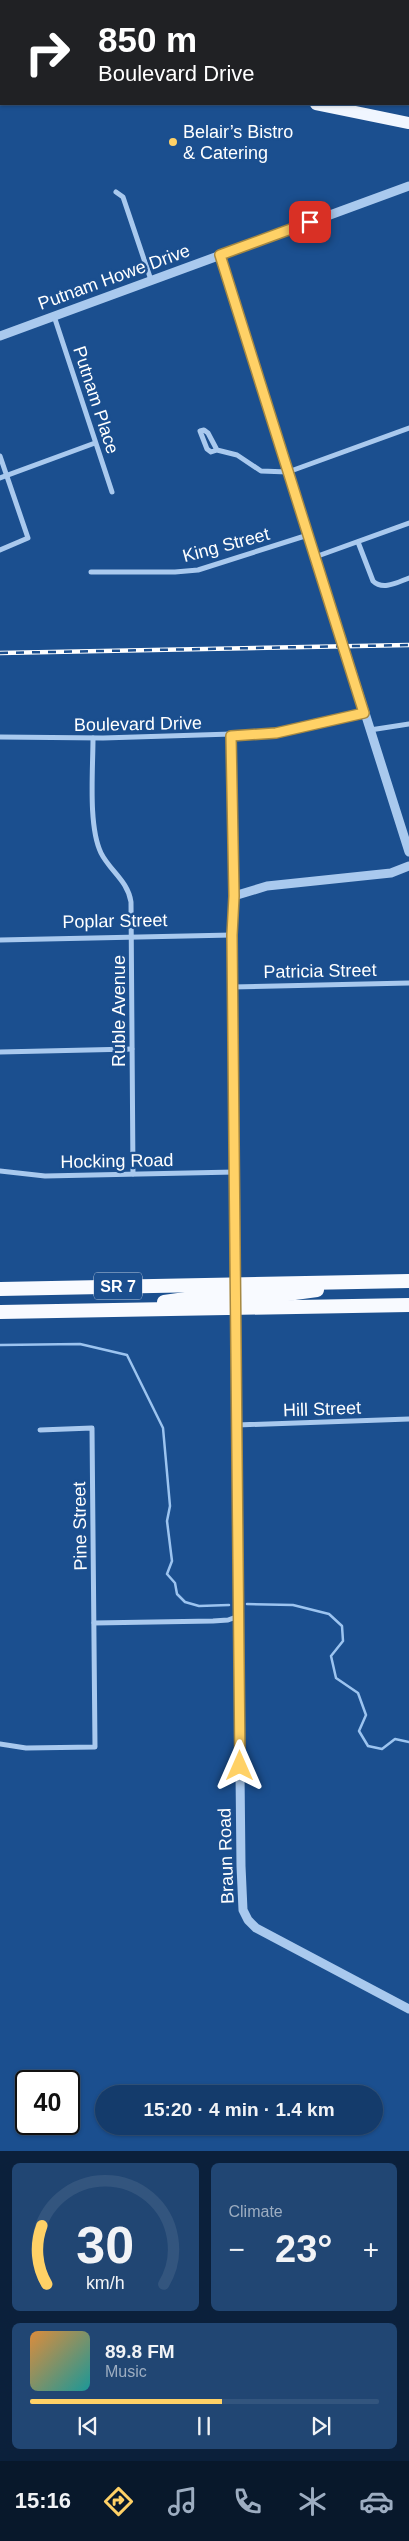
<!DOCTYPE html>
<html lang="en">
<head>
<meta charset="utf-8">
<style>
	body { margin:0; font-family:Helvetica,sans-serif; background:#214673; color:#f1f3f6; height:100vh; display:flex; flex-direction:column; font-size:19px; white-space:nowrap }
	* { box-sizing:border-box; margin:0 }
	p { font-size:16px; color:#9dadc1 }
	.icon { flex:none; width:28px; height:28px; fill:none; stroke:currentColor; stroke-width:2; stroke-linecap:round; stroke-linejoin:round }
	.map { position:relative; height:2151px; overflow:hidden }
	.side { display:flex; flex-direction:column; gap:12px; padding:12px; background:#0b203b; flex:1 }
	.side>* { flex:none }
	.guide { position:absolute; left:0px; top:0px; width:410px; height:105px; box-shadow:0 1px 4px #0004,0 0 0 1px #33557e; background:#202124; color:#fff; overflow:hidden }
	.speed { position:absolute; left:15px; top:2070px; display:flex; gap:10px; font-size:25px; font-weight:700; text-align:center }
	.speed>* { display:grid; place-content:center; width:65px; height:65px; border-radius:50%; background:#143b6b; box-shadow:0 1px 4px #0004,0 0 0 1px #33557e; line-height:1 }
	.speed .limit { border:2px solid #111; border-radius:8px; background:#fff; color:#111 }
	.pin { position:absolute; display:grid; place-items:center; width:42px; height:42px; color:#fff; margin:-21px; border-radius:10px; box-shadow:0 2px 8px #0006 }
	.me { position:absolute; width:55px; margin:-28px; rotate:0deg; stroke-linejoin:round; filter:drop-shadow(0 0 4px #0008) }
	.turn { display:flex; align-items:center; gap:18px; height:105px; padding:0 15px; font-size:22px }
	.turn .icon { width:65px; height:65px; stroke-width:2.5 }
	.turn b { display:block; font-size:35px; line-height:42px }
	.big { font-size:38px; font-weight:600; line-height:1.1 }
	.side .card { flex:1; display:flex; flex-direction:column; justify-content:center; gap:8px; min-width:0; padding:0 18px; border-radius:8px; background:#214673 }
	.side .dial { align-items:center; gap:0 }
	.dial svg { height:130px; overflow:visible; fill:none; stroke:#33557e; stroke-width:7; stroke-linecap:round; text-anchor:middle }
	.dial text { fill:#f1f3f6; stroke:none }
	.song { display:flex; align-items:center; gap:15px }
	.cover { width:60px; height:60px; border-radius:8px; background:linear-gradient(135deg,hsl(30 70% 55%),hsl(180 70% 35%)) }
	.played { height:5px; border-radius:2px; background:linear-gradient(90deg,#ffd166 55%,#33557e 55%) }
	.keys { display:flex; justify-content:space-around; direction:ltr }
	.heat { display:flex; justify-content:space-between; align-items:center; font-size:28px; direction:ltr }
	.side .tiles { flex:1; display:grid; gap:12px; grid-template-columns:1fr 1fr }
	.card:last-child { grid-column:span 2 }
	.trip { position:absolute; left:95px; top:2085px; width:288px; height:50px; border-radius:25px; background:#143b6b; box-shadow:0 1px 4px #0004,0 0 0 1px #33557e; font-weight:600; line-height:50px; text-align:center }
	.tab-bar { display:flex; height:80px; justify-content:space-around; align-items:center; background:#08182b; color:#9dadc1 }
	.tab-bar .icon { width:35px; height:35px }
	.tab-bar .current { color:#ffd166 }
	.tab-bar b { font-size:22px; color:#f1f3f6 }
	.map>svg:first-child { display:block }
	.green { fill:#2461a8 }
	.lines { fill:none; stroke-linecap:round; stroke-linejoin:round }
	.stream { stroke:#9cc4f0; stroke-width:2.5 }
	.minor { stroke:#a9c9ee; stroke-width:5 }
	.tertiary { stroke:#a9c9ee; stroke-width:9 }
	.primary { stroke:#f0f6ff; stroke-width:12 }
	.trunk { stroke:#f8faff; stroke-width:14 }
	.rail-casing { stroke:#fff; stroke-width:4.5 }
	.rail { stroke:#1b4f8f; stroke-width:2.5; stroke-dasharray:8; stroke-linecap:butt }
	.route-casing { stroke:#a68842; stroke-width:12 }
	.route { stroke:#ffd166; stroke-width:9 }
	.poi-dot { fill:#ffd166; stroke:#1b4f8f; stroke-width:2 }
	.labels { text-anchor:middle; stroke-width:5; stroke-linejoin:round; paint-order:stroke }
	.shield { fill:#1b4f8f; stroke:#bbcadd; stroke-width:1 }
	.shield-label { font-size:16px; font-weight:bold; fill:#fff }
	.poi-label { font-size:18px; fill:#fff; stroke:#1b4f8f; text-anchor:start }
	.street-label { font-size:18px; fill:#fff; stroke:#1b4f8f }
</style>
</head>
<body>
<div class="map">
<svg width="409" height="2151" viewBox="0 0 409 2151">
	<rect width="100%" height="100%" fill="#1b4f8f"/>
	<path class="green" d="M158,0H409V68V1Z"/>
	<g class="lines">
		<g class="stream">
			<path d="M0,1345L80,1344L127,1355L163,1428L170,1506L167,1521L172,1561L167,1574L175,1583L177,1594L185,1602L199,1606L229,1605"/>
			<path d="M247,1604L293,1605L329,1614L342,1626L343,1641L331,1656L336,1678L358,1693L366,1715L359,1731L368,1746L382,1749L395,1739L409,1742"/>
		</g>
		<g class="minor">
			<path d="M116,192L123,197L151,280"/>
			<path d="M54,316L112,492"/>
			<path d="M217,450L211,452L207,449L200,431L204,430L208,433L217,450L237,455L261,471L288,472L409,428"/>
			<path d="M0,456L28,538L0,550"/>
			<path d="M0,478L95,443"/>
			<path d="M358,542L373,581C383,591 398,582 409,578"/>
			<path d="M315,557L409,523"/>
			<path d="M91,572H175L198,570L308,535"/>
			<path d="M370,730L409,724"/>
			<path d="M231,736L234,896"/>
			<path d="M0,737L103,738L267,733L364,713"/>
			<path d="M93,738C93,770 88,826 101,853C110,871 128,881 131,902L133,1174"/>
			<path d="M0,940L232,935"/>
			<path d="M232,987L409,983"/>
			<path d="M0,1052L132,1049"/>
			<path d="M0,1171L45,1176L235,1172"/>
			<path d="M237,1425L409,1419"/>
			<path d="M94,1623L213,1621L228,1620L239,1616"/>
			<path d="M0,1744L26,1748L95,1747L92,1428L40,1430"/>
		</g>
		<g class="tertiary">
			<path d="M220,255L409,852"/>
			<path d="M0,336L409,186"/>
			<path d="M235,1290L232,935L234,896L267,886L391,873L409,866"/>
			<path d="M235,1303L241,1866L243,1910L248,1920L256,1928L409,2009"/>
		</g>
		<g class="primary">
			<path d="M0,34H1"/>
			<path d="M316,104L409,123"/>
		</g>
		<g class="trunk">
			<path d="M0,1289L409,1281"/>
			<path d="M164,1302L200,1297L272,1296L317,1290"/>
			<path d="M0,1312L409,1305"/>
		</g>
		<g class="rail-casing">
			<path id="rail" d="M0,653L409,645"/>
		</g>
		<use href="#rail" class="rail"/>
	</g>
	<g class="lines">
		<g class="route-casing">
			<path id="route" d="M240,1766L232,935L234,896L231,736L276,733L364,713L220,255L310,222"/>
		</g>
		<use href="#route" class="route"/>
	</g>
	<circle class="poi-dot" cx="173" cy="142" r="5"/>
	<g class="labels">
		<rect class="shield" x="94" y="1272.5" width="48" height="27" rx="4"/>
		<g class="shield-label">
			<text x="118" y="1292">SR 7</text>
		</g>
		<g class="poi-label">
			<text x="183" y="138">Belair’s Bistro<tspan x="183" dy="21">&amp; Catering</tspan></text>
		</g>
		<g class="street-label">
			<text transform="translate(114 277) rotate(-20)" y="6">Putnam Howe Drive</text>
			<text transform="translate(96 400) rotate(72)" y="6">Putnam Place</text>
			<text transform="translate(226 545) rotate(-15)" y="6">King Street</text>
			<text transform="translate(138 724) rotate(-1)" y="6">Boulevard Drive</text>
			<text transform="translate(115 921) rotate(-1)" y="6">Poplar Street</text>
			<text transform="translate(320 971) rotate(-1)" y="6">Patricia Street</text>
			<text transform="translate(119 1011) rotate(-90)" y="6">Ruble Avenue</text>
			<text transform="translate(117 1161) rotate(-1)" y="6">Hocking Road</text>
			<text transform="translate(322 1409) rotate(-2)" y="6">Hill Street</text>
			<text transform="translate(80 1526) rotate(-91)" y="6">Pine Street</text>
			<text transform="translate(226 1856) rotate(-92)" y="6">Braun Road</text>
		</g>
	</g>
</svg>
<div class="speed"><div class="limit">40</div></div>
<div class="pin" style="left:310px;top:222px;background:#d93025"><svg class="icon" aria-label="arrive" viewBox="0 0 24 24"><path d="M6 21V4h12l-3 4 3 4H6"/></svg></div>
<svg class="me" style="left:240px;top:1766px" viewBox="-20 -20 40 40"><path d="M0-17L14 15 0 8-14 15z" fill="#ffd166" stroke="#fff" stroke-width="4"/></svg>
<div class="trip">15:20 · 4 min · 1.4 km</div>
<div class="guide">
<div class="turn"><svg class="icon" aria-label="right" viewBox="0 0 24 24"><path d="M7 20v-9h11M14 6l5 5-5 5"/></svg><div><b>850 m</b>Boulevard Drive</div></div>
</div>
</div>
<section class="side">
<div class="tiles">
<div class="card dial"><svg viewBox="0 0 100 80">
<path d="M14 69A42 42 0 1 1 86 69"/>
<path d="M14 69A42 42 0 0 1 11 33" stroke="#ffd166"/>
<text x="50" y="56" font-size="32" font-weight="700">30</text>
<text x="50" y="72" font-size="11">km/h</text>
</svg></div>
<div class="card"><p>Climate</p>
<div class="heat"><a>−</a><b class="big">23°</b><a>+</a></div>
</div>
<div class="card">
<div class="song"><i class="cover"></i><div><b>89.8 FM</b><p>Music</p></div></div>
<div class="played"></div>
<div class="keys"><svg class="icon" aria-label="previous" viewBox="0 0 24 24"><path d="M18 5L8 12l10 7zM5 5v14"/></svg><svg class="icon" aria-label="pause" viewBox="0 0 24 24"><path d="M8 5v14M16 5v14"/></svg><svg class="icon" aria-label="next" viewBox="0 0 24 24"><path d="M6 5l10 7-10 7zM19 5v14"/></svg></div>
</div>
</div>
</section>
<nav class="tab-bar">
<b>15:16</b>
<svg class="icon current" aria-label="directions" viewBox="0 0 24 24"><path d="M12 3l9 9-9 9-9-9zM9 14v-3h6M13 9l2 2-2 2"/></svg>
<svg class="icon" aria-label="music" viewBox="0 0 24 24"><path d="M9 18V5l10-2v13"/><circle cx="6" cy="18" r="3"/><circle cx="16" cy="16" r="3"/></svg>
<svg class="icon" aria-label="phone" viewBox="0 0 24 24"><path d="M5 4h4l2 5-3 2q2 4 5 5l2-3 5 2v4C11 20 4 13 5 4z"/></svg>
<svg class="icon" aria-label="climate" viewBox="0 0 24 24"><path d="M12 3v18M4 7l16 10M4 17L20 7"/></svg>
<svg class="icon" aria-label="car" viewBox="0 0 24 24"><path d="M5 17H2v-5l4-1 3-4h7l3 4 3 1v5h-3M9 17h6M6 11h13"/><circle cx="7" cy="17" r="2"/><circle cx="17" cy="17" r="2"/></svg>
</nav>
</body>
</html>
